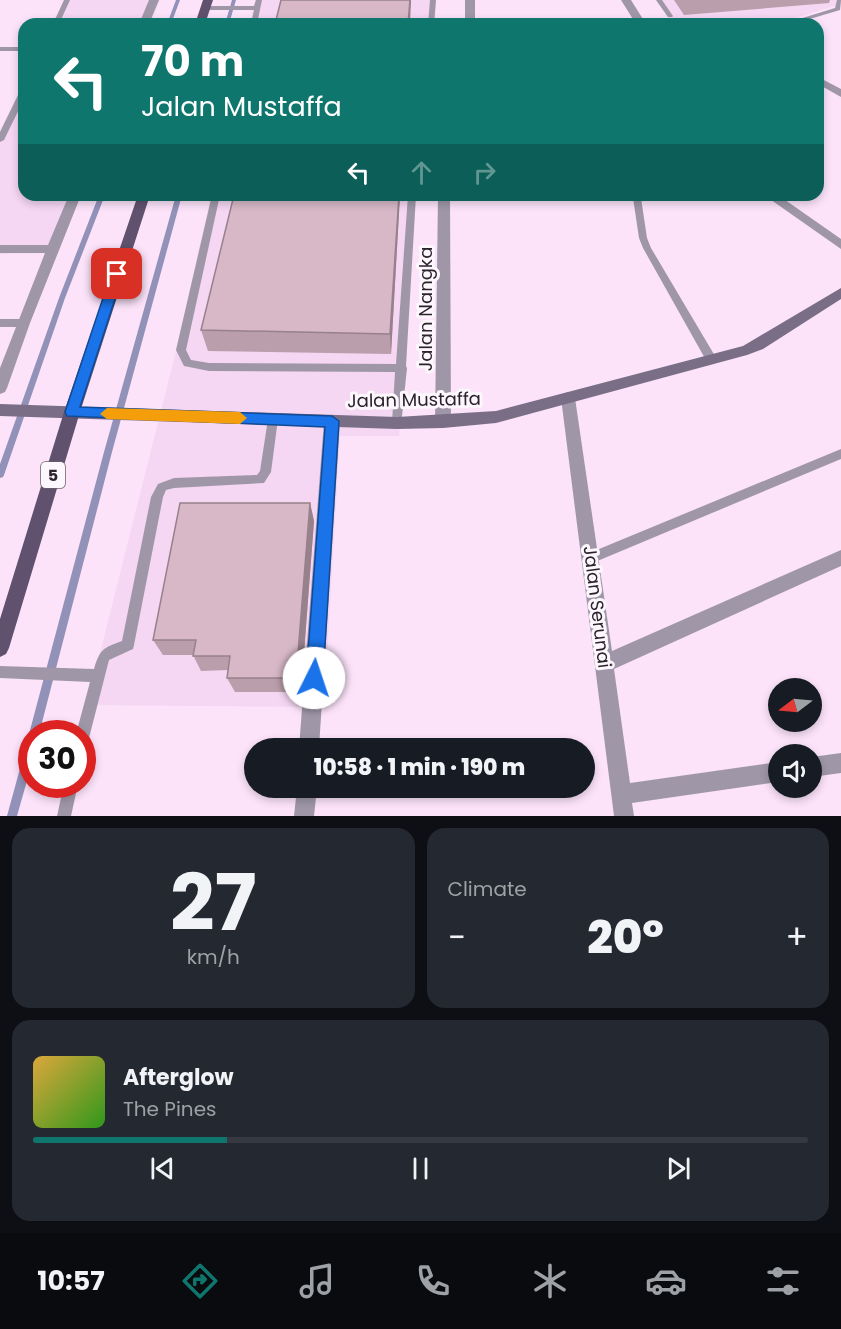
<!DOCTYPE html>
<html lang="en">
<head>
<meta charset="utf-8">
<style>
	body { margin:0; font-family:Poppins,sans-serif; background:#242831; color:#f1f3f6; height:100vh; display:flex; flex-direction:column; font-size:22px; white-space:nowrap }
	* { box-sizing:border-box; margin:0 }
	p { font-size:20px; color:#9ea1a6 }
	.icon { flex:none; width:33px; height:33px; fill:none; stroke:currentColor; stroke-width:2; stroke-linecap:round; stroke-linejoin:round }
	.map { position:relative; height:816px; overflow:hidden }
	.details { display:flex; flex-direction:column; gap:12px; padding:12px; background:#0d0f14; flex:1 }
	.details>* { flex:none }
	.guide { position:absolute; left:18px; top:18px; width:806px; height:183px; border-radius:18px; box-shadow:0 3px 9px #0003; background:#0f766e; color:#fff; overflow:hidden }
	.needle { width:39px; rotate:254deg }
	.controls { position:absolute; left:768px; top:678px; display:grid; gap:12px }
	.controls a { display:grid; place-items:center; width:54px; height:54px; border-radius:50%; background:#171b24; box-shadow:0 3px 9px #0003; font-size:30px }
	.speed { position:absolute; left:18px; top:720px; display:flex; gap:12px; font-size:30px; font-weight:700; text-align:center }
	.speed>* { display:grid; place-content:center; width:78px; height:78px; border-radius:50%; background:#171b24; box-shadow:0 3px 9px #0003; line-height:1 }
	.speed .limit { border:9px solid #d22; background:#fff; color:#111 }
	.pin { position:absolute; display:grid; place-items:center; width:51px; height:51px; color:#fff; margin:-26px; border-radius:12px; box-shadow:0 3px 9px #0006 }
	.me { position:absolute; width:66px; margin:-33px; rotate:4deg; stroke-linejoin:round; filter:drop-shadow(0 0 4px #0008) }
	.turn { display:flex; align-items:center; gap:21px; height:126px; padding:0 24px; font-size:27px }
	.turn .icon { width:78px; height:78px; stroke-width:2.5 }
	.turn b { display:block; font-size:42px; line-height:51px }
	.lanes { display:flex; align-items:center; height:57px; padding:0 24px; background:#0003; justify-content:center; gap:30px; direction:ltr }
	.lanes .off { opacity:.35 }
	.big { font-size:45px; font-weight:800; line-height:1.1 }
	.details .widget { flex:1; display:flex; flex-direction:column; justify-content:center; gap:9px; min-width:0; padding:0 21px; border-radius:18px; background:#242831 }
	.details .dial { align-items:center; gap:0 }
	.dial b { font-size:78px; line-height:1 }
	.song { display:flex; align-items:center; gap:18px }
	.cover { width:72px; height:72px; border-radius:9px; background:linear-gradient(135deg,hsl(40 70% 55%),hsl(110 70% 35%)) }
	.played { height:6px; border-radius:3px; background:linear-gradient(90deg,#0f766e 25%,#363941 25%) }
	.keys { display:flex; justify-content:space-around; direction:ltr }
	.heat { display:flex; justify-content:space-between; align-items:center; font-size:33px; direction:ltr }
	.details .tiles { flex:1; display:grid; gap:12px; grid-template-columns:1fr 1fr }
	.widget:last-child { grid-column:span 2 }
	.trip { position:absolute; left:244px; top:738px; width:351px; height:60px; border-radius:30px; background:#171b24; box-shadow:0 3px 9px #0003; font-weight:800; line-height:60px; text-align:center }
	.tab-bar { display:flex; height:96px; justify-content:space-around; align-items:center; background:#090b0e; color:#9ea1a6 }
	.tab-bar .icon { width:42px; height:42px }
	.tab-bar .current { color:#0f766e }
	.tab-bar b { font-size:27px; color:#f1f3f6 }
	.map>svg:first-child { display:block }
	.built { fill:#f5d6f3 }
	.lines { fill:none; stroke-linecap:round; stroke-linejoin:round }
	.stream { fill:#9291b8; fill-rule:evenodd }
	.lane { fill:#9f97a8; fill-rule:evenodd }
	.street { fill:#9f97a8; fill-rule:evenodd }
	.secondary { fill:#7a6e87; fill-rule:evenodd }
	.primary { fill:#60526f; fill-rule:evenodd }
	.wall { fill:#ba9eab }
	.shaded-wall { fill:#97818b }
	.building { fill:#d8b8c7; stroke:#97818b; stroke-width:1.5 }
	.route { fill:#1a73e8; stroke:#114b97; stroke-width:1.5 }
	.slow { fill:#f59e0b }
	.labels { text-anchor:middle; stroke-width:6; stroke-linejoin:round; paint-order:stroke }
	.shield { fill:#fcf7fc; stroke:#6a626a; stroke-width:1.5 }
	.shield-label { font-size:16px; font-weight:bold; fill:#2c222b }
	.street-label { font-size:18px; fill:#2c222b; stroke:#fcf7fc }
</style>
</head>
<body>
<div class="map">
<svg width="841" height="816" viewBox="0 0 841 816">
	<rect width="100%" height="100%" fill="#fce3fa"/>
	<g class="built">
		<path d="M64,0H160L150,24H52Z"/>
		<path d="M255,0H436L435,24H250Z"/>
		<path d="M656,0H841V4L775,24H672Z"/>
		<path d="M24,82V195H81L58,253L0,254V131Z"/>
		<path d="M211,195H416L399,436H340L324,707L87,705L176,351Z"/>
	</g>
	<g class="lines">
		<g class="stream">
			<path d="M176,0H180L171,24H167Z"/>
			<path d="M232,0H236L229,24H225Z"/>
			<path d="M99,195H105L65,298L4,475L3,477L0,478V464L59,298Z"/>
			<path d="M176,195H182L112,452L39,734H32V738L29,734L104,452Z"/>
			<path d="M32,738V763L17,816H7L27,743L29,740Z"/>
		</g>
		<g class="lane">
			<path d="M64,0H70L59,24H53Z"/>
			<path d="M256,0H262L257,24H251L254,10H206L203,8L206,6H254Z"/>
			<path d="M430,0H436L434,24H428Z"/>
			<path d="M656,0H662L673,16L672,17H668Z"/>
			<path d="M837,0H841L840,10L793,24H783L835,8Z"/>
			<rect x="0" y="47" width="24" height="4"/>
			<path d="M21,89H24V99L4,140L0,142V132Z"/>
			<path d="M212,195H220L186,350L191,360L209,363L396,364L408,195H416L406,366L407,368L401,426H393L392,423L395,372L209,371L184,366L176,350Z"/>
			<path d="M637,195L641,198L647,238L651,248L715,356L716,359L715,362H707L643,248L639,238L633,198Z"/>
			<path d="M0,319H23L28,323L23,327H0Z"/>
			<path d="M273,415L277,416L278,419L271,472L264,483L174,488L166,490L163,497L134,645L133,649L109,660L89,738L87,743L82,745V734H76L90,682L0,678V666L94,669C100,649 103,648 122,641L151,497L158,484L174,478L257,475L260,471L268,419L269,416Z"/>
			<path d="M841,449V459L595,562L591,563L587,562L585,558L587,554Z"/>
			<path d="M64,784H78L71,816H57Z"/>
		</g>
		<g class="street">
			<path d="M149,0H159L149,24H139Z"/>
			<rect x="465" y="0" width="10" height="24"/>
			<path d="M621,0H631L646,24H636Z"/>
			<path d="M818,77L841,89V97L818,84Z"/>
			<path d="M69,195H81L30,323L7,388L5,392L0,394V368L45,253H0V245H48Z"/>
			<path d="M438,195H450L451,422L448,426H438L435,422Z"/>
			<path d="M764,195H778L841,239V249Z"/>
			<path d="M568,392L573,394L575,398L612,651L841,550V566L614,669L630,783L778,762V782L632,803L634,816H614L561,398L563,394Z"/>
			<path d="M332,415L337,417L340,421L319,748H299L324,421L327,417Z"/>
			<path d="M841,753V773L812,777V757Z"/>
			<path d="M297,788H317L314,816H294Z"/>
		</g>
		<path class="secondary" d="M841,288V299L763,349L747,355L496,423L443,428L397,429L0,416V404L397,417L496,411L743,346Z"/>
		<g class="primary">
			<path d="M203,0H213L205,24H195Z"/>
			<path d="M138,195H150L80,412L9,648L6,654L0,657V619L64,412Z"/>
		</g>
	</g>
	<g class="wall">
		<path d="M674,0H830L829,3L684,15Z"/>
		<path d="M234,195H400L391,354L208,351L201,330Z"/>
		<path d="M310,503L314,521L301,692H235L227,678L228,670L201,671L193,655H163L153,640Z"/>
	</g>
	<g class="shaded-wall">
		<path d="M410,0H411L410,24H408Z"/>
		<path d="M399,195H400L391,354L390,334Z"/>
		<path d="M310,503L314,521L301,692L296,678Z"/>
	</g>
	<g class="building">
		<path d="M281,0H410L408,24H275Z"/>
		<path d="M234,195H399L390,334L201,330Z"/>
		<path d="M180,503H310L296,678H227L230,656H193L196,640H153Z"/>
	</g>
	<path class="route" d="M117,270L123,274L80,407L332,416L339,421L323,678L320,684L314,687L308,684L306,678L325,427L67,416L65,412L111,274Z"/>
	<path class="slow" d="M107,408L240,412L247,418L240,424L107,419L100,414Z"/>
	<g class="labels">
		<rect class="shield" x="41" y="462" width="24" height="26" rx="4.5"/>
		<g class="shield-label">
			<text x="53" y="481">5</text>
		</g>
		<g class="street-label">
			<text transform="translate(426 309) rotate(-90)" y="6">Jalan Nangka</text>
			<text transform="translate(414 400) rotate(-1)" y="6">Jalan Mustaffa</text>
			<text transform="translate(597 607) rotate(83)" y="6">Jalan Serunai</text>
		</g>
	</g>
</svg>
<div class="controls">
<a><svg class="needle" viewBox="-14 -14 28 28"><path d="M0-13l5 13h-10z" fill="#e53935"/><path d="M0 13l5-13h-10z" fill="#9ea1a6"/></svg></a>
<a><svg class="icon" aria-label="sound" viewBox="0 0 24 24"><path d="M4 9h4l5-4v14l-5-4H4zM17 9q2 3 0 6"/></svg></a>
</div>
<div class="speed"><div class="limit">30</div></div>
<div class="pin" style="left:117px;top:274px;background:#d93025"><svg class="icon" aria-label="arrive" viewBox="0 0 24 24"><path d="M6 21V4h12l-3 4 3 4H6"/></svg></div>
<svg class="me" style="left:314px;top:678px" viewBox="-20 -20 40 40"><circle r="19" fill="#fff"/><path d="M0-13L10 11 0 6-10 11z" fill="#1a73e8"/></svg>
<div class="trip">10:58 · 1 min · 190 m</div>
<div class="guide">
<div class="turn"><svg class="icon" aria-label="left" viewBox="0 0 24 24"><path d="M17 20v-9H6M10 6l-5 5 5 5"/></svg><div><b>70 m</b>Jalan Mustaffa</div></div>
<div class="lanes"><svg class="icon" aria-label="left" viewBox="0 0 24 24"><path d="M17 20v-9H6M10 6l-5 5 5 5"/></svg><svg class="icon off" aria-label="ahead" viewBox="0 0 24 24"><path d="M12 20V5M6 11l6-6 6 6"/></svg><svg class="icon off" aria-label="right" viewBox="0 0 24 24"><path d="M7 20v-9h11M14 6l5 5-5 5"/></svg></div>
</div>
</div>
<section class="details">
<div class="tiles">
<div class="widget dial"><b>27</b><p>km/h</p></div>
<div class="widget"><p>Climate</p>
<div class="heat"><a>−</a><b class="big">20°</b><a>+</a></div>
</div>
<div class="widget">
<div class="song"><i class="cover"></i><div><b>Afterglow</b><p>The Pines</p></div></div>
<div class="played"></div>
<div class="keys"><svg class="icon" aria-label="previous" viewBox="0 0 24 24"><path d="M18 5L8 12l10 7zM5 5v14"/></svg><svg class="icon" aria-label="pause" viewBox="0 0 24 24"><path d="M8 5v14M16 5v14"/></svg><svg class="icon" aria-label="next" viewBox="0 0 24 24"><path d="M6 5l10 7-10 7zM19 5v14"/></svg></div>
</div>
</div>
</section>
<nav class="tab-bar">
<b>10:57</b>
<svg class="icon current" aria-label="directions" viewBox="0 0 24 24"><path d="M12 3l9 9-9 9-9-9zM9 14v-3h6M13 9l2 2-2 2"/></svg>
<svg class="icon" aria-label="music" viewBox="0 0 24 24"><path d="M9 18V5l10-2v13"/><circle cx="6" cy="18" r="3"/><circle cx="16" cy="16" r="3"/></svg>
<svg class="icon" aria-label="phone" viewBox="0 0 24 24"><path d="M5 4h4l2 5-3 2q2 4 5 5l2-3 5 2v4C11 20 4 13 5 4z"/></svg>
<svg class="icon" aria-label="climate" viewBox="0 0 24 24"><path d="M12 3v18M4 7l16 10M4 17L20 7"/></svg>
<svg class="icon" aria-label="car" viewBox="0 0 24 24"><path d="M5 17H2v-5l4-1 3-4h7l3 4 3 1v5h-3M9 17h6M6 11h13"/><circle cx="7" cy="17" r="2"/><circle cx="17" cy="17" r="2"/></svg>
<svg class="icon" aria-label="filters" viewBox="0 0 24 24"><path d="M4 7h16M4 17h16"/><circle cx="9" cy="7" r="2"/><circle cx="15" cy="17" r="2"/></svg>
</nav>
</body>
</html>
